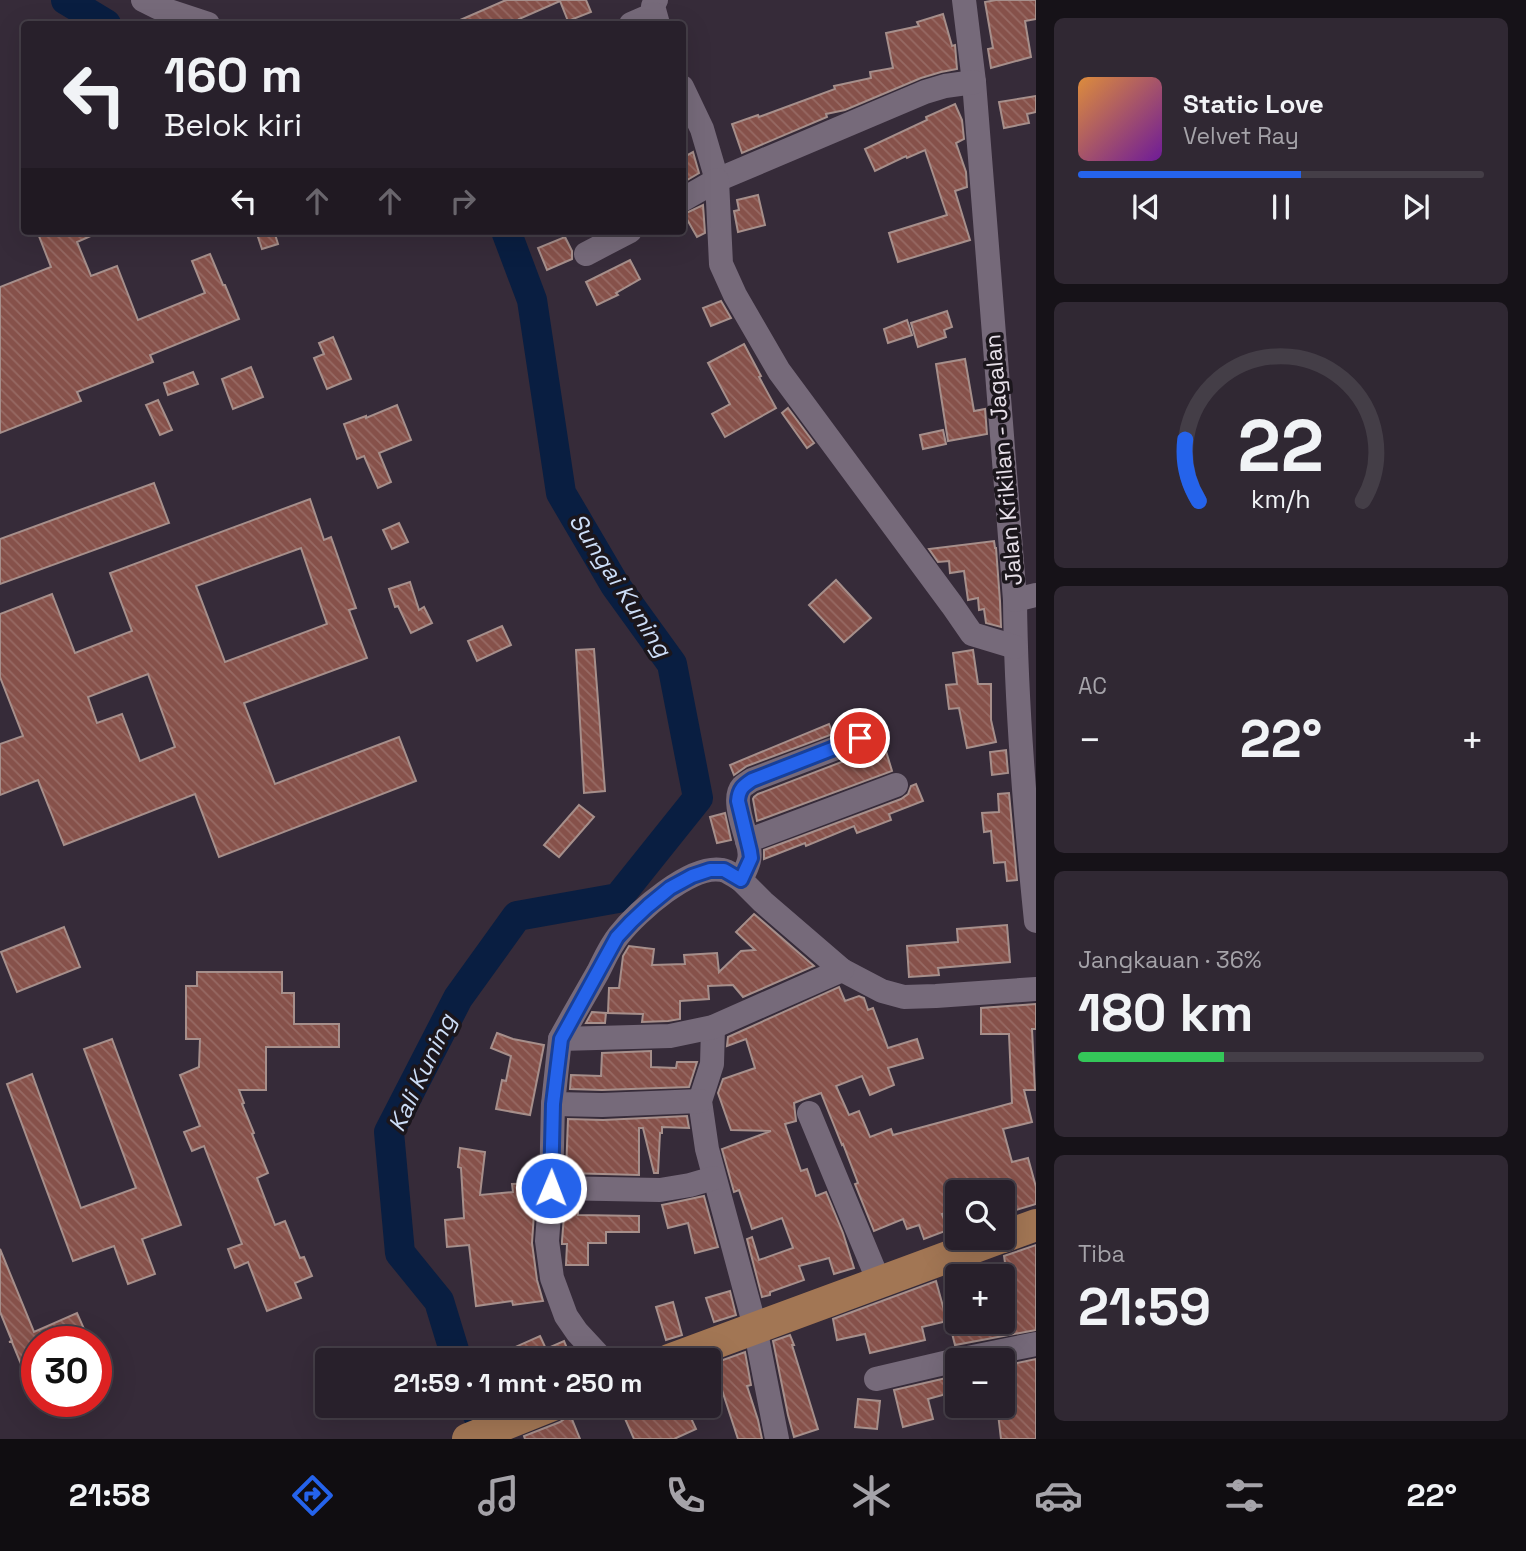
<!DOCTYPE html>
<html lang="id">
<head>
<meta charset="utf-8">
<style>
	body { margin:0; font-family:"Space Grotesk",sans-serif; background:#302833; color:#f1f3f6; height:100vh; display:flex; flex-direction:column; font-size:26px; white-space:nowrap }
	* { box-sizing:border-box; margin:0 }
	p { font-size:23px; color:#a5a3a9 }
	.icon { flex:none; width:38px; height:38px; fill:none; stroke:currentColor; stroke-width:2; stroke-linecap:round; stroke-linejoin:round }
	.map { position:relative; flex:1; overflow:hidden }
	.details { display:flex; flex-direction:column; gap:18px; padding:18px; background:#161218; width:490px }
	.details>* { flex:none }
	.top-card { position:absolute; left:21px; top:21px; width:665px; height:214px; border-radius:7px; box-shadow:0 7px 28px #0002,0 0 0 2px #443e47; background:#28202b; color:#f1f3f6; overflow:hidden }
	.tools { position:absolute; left:945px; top:1180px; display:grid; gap:14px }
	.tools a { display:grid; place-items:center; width:70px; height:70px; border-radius:7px; background:#28202b; box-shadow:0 7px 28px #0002,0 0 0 2px #443e47; font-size:35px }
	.speed { position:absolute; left:21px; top:1326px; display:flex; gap:14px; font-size:35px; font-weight:700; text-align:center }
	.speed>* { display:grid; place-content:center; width:91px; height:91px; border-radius:50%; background:#28202b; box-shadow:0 7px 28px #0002,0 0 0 2px #443e47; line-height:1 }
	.speed .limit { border:10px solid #d22; background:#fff; color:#111 }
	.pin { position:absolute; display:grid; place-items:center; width:60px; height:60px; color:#fff; margin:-30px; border:4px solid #fff; border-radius:50%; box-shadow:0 2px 7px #0007 }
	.me { position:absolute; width:77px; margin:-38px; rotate:1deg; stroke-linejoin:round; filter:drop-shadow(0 0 5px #0008) }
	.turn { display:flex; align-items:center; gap:24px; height:147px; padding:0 28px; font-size:32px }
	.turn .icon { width:91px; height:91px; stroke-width:2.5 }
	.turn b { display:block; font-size:49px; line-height:60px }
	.lanes { display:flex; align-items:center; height:66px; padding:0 28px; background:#0003; justify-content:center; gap:35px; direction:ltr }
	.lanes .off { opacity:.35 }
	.big { font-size:52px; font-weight:700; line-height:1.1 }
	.details .tile { flex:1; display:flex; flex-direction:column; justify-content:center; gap:10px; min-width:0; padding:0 24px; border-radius:10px; background:#302833 }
	.details .dial { align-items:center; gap:0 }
	.dial svg { height:182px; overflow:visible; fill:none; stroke:#443e47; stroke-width:7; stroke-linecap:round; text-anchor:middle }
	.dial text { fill:#f1f3f6; stroke:none }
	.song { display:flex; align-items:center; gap:21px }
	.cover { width:84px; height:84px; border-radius:10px; background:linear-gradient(135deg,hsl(30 70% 55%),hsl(280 70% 35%)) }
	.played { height:7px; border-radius:4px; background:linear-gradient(90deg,#2563eb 55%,#443e47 55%) }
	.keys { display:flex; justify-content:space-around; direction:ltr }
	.heat { display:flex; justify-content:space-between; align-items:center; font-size:38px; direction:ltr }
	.charge { height:10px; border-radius:5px; background:linear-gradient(90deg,#34c759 36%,#443e47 0) }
	.trip { position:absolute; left:315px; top:1348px; width:406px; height:70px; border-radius:7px; background:#28202b; box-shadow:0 7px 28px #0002,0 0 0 2px #443e47; font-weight:700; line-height:70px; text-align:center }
	.menu { display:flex; height:112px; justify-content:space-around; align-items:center; background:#100d11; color:#a5a3a9 }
	.menu .icon { width:49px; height:49px }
	.menu .active { color:#2563eb }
	.menu b { font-size:32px; color:#f1f3f6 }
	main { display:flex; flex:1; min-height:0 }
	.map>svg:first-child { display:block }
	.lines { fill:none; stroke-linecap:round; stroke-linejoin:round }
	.river { stroke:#091e41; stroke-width:30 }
	.building { fill:url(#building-back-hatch); stroke:#a68f8b; stroke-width:2; fill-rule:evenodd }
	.minor { stroke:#766a7a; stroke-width:24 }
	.major { stroke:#a27654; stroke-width:32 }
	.route-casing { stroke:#184099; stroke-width:18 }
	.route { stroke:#2563eb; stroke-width:12 }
	.labels { text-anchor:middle; stroke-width:7; stroke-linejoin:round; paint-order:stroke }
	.street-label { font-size:23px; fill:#e7e0e9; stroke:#1b161c }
	.water-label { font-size:24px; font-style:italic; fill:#ccddf7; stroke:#1b161c }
</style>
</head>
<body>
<main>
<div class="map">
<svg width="1036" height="1439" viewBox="0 0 1036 1439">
	<defs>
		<pattern id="building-back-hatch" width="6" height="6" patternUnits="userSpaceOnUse" patternTransform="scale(1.75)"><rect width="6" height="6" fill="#86514a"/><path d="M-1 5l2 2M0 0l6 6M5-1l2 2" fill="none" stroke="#976a64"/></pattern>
	</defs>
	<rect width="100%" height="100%" fill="#362b39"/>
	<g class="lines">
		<g class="river">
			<path d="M66,0L106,24"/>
			<path d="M457,1360L439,1301L400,1253L389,1132L458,998L517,916L618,898L698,798L672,664L615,585L561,493L532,300L506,231"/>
			<path d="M473,1405L490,1439"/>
		</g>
	</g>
	<g class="building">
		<path d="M506,0H586L591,12L568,21L560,1L519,19L521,24H451Z"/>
		<path d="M996,0H1036V19L1025,21L1031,57L991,68L988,49L993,48L985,2Z"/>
		<path d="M943,14L952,46L955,45L957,69L941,72L921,78L845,110L826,114L827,117L742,153L732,124L758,115L759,117L835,89L834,86L871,78L870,72L893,68L886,33L919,26L917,22Z"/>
		<path d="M1036,96V112L1027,114L1029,123L1004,128L999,102Z"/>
		<path d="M955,104L962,120L964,139L956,143L966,172L967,187L955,191L970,240L898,262L889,233L947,215L925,150L907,158L906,156L875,171L865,149L927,120L926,117Z"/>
		<path d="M693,152L699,173L682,183V158Z"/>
		<path d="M758,195L765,225L738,232L734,211L739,210L737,200Z"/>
		<path d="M703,205L705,233L697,237L684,214Z"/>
		<path d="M37,231H102L77,242L91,276L117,266L138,320L205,293L192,261L210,254L223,285H225L239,319L150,355L153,362L77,392L81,401L0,433V287L51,267Z"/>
		<path d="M256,231H274L278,244L262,249Z"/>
		<path d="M565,237L572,251V259L547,270L538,248Z"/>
		<path d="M630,260L640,279L616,293L618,295L597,305L586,282Z"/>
		<path d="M721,301L731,318L711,326L703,308Z"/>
		<path d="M947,311L952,327L944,330L946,337L918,347L911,323Z"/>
		<path d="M907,320L912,335L888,343L884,329Z"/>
		<path d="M333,337L351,379L327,389L314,358L324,354L319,343Z"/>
		<path d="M744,344L761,376L759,377L776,408L725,437L712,414L730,404L708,363Z"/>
		<path d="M965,359L974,411L985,409L987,434L948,441L936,364Z"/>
		<path d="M251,367L263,397L233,409L222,379Z"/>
		<path d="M193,372L198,384L168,395L164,383Z"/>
		<path d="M158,400L172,430L160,435L146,405Z"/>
		<path d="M397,405L411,440L379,453L391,482L378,488L364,456L357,459L344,424L366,416V418Z"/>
		<path d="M788,408L814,443L807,448L782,413Z"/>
		<path d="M943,430L946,444L923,449L920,435Z"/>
		<path d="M154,483L169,523L0,584V539Z"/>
		<path d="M310,499L324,540L331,537L356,608L349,610L367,658L244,703L275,784L399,737L416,781L219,857L195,794L64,845L38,780L0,795V744L23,736L0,677V614L52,594L75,653L132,631L110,573ZM301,548L327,624L225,662L196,586ZM148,674L175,747L140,761L122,714L97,723L88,697Z"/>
		<path d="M399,523L408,542L392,549L383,530Z"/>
		<path d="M994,541L995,548H996L1000,601L1001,627L986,623L984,609L979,610L978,598L968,600L964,571L950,573L949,561L938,562L929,549Z"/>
		<path d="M836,580L871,618L844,642L809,605Z"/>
		<path d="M410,582L419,610L424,607L432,623L411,633L398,606L395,607L389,589Z"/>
		<path d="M502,626L511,645L477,661L468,641Z"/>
		<path d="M594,649L605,791L584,793L576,650Z"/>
		<path d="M973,650L978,684H991V720L996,742L967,748L959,708L949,709L946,685L957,684L953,653Z"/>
		<path d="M829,724L833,734L747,766L734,775L730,765Z"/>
		<path d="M882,738L892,771L757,821L753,799L754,797L758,794L865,753L872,748L875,741Z"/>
		<path d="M1006,750L1008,773L992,775L990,752Z"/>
		<path d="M916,784L923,801L889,814L891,820L857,833L854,826L806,846L805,843L764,859V850L901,799L908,794L911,786Z"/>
		<path d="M1009,793L1017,880L1007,881L1005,862L994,863L991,831L984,832L982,813L999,812L998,794Z"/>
		<path d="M579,805L594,817L559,857L544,845Z"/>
		<path d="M725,813L731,840L717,843L710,817Z"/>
		<path d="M754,914L814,966L743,997L733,985L708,986L709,999L680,1001V1019L668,1021L642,1022L643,1014L608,1013L609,988H619L623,956L629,946L654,949L652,965L685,964L684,955L717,953L719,972L741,951L755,950L736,932Z"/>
		<path d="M1007,925L1010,962L938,968L939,975L909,977L907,946L958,942L957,929Z"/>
		<path d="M64,927L80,967L17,992L1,952Z"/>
		<path d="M197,972H282V993H294V1024H339V1047H266V1090H239L244,1103L242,1104L254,1133L252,1134L268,1173L257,1178L275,1225L285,1221L300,1258L304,1257L312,1276L295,1283L301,1298L267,1311L248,1262L235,1268L228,1249L242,1244L204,1146L192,1151L184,1132L200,1126L180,1075L199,1067L200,1039H186V986H197Z"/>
		<path d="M839,987L845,1001L859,996L864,998L868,1010L873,1008L888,1048L917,1039L923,1058L888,1068L894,1085L870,1095L862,1076L836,1086L849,1115L859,1111L870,1137L891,1129L893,1135L1012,1103L1009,1034H981V1008L1036,1004V1029H1032L1035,1090H1024L1032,1122L1003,1129L1012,1162L1028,1158L1036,1187V1204L1016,1210L1010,1189L998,1192H957V1210L942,1214L948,1230L924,1239L919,1225L907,1229L903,1219L874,1231L855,1184L858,1183L843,1144L842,1145L821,1093L804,1099L794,1103L796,1121L785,1124L801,1171L807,1169L816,1196L826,1192L843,1233L854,1268L834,1274L829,1258L799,1266L804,1280L770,1292V1295L762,1297L747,1239L752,1237L759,1260L793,1248L782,1218L752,1229L739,1190L734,1192L722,1149L771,1131L731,1130L718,1093L723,1079L755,1068L746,1039L727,1046L728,1037Z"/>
		<path d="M592,1012L606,1013L605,1023H586Z"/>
		<path d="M497,1033L513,1039L544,1045L530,1115L496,1109L502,1080L506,1081L511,1056L491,1048Z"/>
		<path d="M112,1039L181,1225L142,1239L155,1274L128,1284L114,1246L73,1261L7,1084L32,1074L81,1208L136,1188L84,1049Z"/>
		<path d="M651,1051V1067L676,1068L677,1062H697L689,1087L602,1090L570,1089L571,1075L601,1076L602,1053Z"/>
		<path d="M687,1116L689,1128L662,1127V1133H660L658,1173H654L643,1128H639V1175L566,1173L568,1119L603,1120Z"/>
		<path d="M460,1148L485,1152L480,1195L513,1192L512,1184L536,1183L532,1243L537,1280L543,1301L513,1305L512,1301L476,1306L469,1245L447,1247L445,1220L464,1218L461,1168L458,1167Z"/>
		<path d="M704,1196L718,1247L695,1253L688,1223L668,1228L662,1205Z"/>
		<path d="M565,1203H578V1215L639,1216V1232H606V1243H588V1265H566L567,1244H562V1241Z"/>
		<path d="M1036,1245V1330L955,1345L949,1321H1003V1269H1006L1004,1256Z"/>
		<path d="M0,1249L34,1332L77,1313L88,1338L78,1342H37V1363L23,1369L12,1342H9L12,1341L0,1312Z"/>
		<path d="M936,1281L947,1321L922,1327L925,1340L870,1353L865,1334L837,1340L833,1319Z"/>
		<path d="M730,1291L736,1315L714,1322L706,1298Z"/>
		<path d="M673,1302L682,1335L666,1340L656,1307Z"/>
		<path d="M790,1335L794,1345H792L818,1429L794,1437L788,1415L773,1341Z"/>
		<path d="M540,1336L546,1349L564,1341L572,1360H486Z"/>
		<path d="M745,1352L751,1385L747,1386L758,1420L762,1439H738L720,1384L709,1387V1365Z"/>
		<path d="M1036,1359V1439H1001L997,1405H1007L1003,1379V1366Z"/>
		<path d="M955,1376L957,1391L928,1399L933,1419L903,1427L894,1390Z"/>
		<path d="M858,1399L880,1401L877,1429L855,1427Z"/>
		<path d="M619,1405H685L696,1429L674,1439H634Z"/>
		<path d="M569,1412L580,1439H525L524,1436L560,1422L567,1417Z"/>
	</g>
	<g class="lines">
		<g class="minor">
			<path d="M143,0L157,7L208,24"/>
			<path d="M656,0L653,6L658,24"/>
			<path d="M964,0L974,82L1015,600C1016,707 1025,814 1036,921"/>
			<path d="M631,24L654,14"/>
			<path d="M682,87L702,129L717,180L925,92L945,86L974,82"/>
			<path d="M682,200L717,180L721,264L735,295L779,371L952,605L972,634L1015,647"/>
			<path d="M586,254L630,231"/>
			<path d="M1015,600L1036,595"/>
			<path d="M747,841C744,828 732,798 742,787C743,786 750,781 752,780L860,739"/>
			<path d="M842,970L882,991L904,997L936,996L1036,989"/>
			<path d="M713,1027L712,1064L700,1101L707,1149L755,1327L777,1439"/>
			<path d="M560,1039C572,1017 585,995 598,972C604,960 610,946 619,935C637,912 691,864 722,870C729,871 735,877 741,880"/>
			<path d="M553,1104L602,1105L700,1101"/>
			<path d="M809,1113L879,1282"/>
			<path d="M551,1188L660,1190L690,1185L714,1178"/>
			<path d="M603,1360L577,1332L566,1316L552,1278L547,1241L551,1188L553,1104L560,1039L670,1036L713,1027L842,970L763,902L741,880C748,864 753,858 747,841L896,785"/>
			<path d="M958,1360L1036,1344"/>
			<path d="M876,1379L957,1360"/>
		</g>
		<g class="major">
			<path d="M1003,1237L1036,1225"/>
			<path d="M669,1360L1002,1237"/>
			<path d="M468,1439L553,1405"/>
		</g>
	</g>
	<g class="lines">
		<g class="route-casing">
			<path id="route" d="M551,1188L553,1104L561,1039L617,937L631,922L648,906L670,888L692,876L710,870H724L741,880L751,858L750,851L738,801C739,789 743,786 752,780L860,738"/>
		</g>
		<use href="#route" class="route"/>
	</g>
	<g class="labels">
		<g class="street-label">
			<text transform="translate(1003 460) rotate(-95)" y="8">Jalan Krikilan - Jagalan</text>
		</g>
		<g class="water-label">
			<text transform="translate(620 585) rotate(57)" y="8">Sungai Kuning</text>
			<text transform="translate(422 1073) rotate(-65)" y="8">Kali Kuning</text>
		</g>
	</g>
</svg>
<div class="tools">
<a><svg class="icon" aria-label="search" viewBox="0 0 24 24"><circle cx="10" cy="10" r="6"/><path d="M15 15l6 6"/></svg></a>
<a>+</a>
<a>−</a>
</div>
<div class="speed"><div class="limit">30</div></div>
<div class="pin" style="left:860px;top:738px;background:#d93025"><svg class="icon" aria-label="arrive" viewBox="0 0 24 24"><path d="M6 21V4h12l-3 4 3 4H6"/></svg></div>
<svg class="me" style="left:551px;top:1188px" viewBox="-20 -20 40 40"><circle r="17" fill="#2563eb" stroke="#fff" stroke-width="3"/><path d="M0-11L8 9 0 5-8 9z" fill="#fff"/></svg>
<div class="trip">21:59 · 1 mnt · 250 m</div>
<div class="top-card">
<div class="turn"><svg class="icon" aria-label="left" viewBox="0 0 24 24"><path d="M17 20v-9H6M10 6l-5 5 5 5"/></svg><div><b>160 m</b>Belok kiri</div></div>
<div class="lanes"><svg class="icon" aria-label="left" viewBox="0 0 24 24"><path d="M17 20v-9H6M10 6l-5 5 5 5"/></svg><svg class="icon off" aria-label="ahead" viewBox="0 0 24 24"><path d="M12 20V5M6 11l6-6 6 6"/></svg><svg class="icon off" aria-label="ahead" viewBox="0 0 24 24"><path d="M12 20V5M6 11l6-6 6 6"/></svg><svg class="icon off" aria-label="right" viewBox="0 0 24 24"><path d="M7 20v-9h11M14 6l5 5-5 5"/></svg></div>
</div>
</div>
<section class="details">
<div class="tile">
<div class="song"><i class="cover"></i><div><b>Static Love</b><p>Velvet Ray</p></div></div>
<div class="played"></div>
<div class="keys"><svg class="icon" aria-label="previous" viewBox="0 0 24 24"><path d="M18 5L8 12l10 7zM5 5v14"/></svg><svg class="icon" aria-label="pause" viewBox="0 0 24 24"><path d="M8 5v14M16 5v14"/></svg><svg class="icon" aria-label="next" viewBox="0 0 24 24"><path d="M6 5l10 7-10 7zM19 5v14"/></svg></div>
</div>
<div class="tile dial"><svg viewBox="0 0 100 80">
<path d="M14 69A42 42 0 1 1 86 69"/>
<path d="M14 69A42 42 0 0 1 8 42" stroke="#2563eb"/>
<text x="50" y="56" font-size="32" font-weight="700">22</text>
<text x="50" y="72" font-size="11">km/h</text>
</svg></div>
<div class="tile"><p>AC</p>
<div class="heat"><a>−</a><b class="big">22°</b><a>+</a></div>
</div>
<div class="tile"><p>Jangkauan · 36%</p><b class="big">180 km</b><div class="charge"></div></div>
<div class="tile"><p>Tiba</p><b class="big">21:59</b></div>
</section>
</main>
<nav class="menu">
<b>21:58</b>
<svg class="icon active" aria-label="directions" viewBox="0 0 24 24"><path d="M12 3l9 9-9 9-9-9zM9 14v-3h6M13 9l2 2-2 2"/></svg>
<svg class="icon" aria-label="music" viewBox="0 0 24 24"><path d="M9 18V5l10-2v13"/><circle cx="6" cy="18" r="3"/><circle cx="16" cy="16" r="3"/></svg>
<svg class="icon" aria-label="phone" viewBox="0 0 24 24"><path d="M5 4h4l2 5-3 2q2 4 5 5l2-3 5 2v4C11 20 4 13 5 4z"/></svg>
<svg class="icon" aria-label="climate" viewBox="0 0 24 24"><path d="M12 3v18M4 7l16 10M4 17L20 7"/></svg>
<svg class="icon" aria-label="car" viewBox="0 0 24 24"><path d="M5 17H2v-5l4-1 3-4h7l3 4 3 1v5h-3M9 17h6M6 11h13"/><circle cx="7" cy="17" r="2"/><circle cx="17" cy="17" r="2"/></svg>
<svg class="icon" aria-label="filters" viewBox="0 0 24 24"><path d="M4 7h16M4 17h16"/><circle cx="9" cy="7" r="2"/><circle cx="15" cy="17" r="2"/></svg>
<b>22°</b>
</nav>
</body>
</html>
